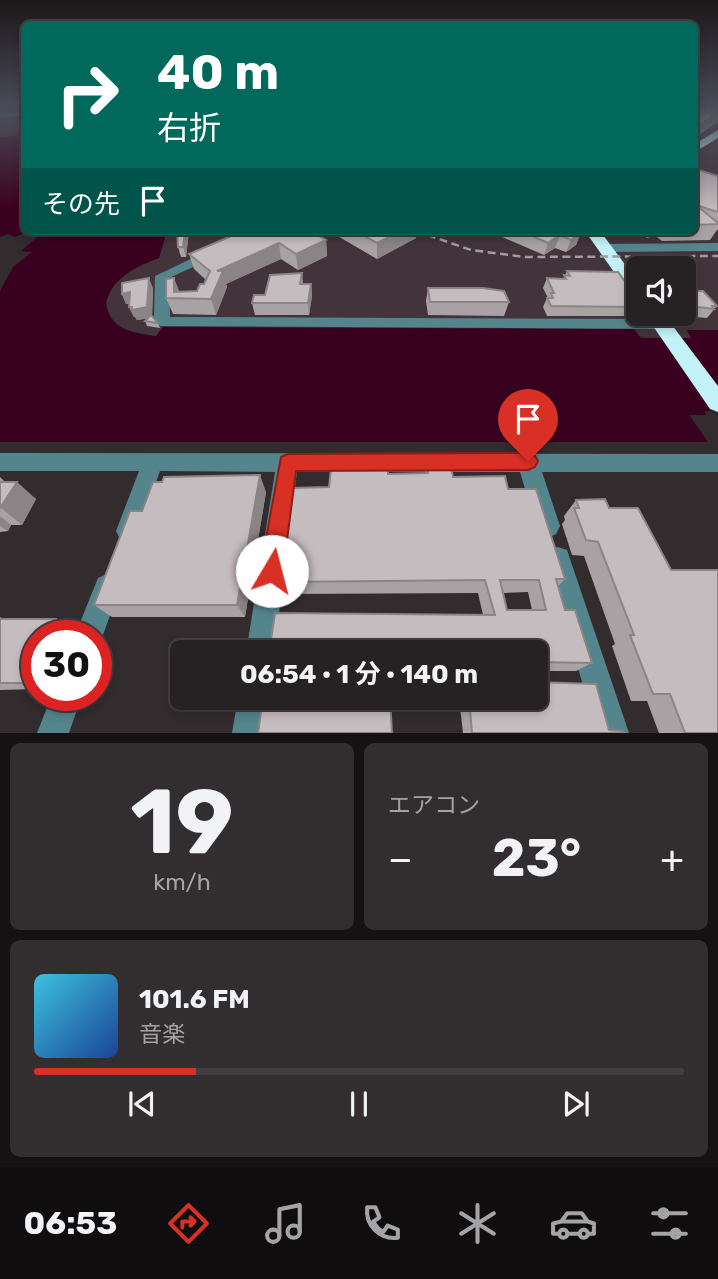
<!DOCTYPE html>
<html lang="ja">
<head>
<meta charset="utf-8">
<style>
	body { margin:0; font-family:Rubik,"Noto Sans JP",sans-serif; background:#322e30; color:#f1f3f6; height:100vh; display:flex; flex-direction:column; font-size:26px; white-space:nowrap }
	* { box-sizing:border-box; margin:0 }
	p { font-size:23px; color:#a4a3a6 }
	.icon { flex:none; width:38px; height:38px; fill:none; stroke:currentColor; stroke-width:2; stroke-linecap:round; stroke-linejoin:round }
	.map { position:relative; height:733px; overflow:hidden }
	.side { display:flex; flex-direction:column; gap:10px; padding:10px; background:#151213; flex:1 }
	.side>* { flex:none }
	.hud { position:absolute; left:21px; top:21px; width:677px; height:214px; border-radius:10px; box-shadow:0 4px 10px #0003,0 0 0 2px #423e41; background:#00695c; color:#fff; overflow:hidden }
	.buttons { position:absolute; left:626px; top:256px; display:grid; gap:14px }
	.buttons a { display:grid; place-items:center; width:70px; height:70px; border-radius:10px; background:#262123; box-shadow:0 4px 10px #0003,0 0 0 2px #423e41; font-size:35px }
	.speed { position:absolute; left:21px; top:620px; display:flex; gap:14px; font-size:35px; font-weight:700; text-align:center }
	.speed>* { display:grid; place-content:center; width:91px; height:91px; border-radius:50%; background:#262123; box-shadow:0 4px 10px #0003,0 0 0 2px #423e41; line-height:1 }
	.speed .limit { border:10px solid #d22; background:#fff; color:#111 }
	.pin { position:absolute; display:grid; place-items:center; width:60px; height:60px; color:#fff; margin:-72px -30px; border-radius:50% 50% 50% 0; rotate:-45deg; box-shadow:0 0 7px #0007 }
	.pin .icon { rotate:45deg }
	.me { position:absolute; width:77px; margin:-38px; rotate:8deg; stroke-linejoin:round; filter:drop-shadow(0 0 5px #0008) }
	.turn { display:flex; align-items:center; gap:24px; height:147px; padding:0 21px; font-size:32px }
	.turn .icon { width:91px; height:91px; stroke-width:2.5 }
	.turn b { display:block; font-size:49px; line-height:60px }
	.then { display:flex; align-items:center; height:66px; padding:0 21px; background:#0003; gap:14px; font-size:26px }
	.big { font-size:52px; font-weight:700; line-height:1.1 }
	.side .tile { flex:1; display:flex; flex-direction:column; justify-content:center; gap:10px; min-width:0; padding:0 24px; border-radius:10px; background:#322e30 }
	.side .dial { align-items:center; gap:0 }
	.dial b { font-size:91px; line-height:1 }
	.song { display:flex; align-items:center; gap:21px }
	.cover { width:84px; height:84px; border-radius:10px; background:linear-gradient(135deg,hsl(190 70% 55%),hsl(220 70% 35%)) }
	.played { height:7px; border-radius:4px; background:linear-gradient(90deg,#d93025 25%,#423e41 25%) }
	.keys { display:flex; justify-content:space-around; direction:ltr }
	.heat { display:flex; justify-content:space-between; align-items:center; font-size:38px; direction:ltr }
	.side .tiles { flex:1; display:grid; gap:10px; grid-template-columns:1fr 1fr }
	.tile:last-child { grid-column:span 2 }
	.trip { position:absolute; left:170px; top:640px; width:378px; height:70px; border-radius:10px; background:#262123; box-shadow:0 4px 10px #0003,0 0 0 2px #423e41; font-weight:700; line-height:70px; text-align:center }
	.menu { display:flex; height:112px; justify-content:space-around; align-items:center; background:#0f0d0e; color:#a4a3a6 }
	.menu .icon { width:49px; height:49px }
	.menu .active { color:#d93025 }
	.menu b { font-size:32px; color:#f1f3f6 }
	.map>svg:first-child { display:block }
	.built { fill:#42343a; fill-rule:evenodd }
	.water { fill:#3a0020 }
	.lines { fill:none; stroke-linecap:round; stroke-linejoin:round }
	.minor { fill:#54858c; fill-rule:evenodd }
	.highway { fill:#c3f1f8; fill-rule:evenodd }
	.rail { stroke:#a19c9d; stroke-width:2.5; stroke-dasharray:8 4.5; stroke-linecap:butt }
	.wall { fill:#a9a2a4; fill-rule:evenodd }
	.shaded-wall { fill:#8a8486 }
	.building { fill:#c5bcbf; stroke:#8a8486; stroke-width:2; fill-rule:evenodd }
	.route { fill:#d93025; stroke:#8d1f18; stroke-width:2 }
</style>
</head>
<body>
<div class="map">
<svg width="718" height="733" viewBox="0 0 718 733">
	<rect width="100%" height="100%" fill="#332c2f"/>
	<g class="built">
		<path d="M0,107H24V136L0,137Z"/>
		<path d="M695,107H718V330H687L692,338H654L563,329L163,327L156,337L124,329L113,323L107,312L106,303L113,285L134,269L159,258L167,231H695ZM639,268H684V313H639Z"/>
	</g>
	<g class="water">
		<path d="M23,135L24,231H29L15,237L8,234L0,237V137Z"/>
		<path d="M45,231H167L159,258C136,266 112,278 106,303C110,330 133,333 156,336L163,327L634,329L641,338H691L687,330H718V411H705L706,415H689L708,442H0V291L13,267L32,252L21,251Z"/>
	</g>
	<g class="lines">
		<g class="minor">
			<path d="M24,112V116L0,117V113Z"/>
			<path d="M718,243V251L604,252L598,248L604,244Z"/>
			<path d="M212,249L217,250V256L169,278L170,317L661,319L669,324L661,329L160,326L154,317L155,276Z"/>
			<path d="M0,453L718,454V472H542L560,526L556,534L548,538L540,534L536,526L520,472H297L274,653H246L275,472L160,471L136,539L128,543L120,539L116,531L139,471H0Z"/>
			<path d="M558,547L567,550L570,559L629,733H597L546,559L549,550Z"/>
			<path d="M107,574L116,578L120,587L103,635L96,646V635H75L98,578Z"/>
			<path d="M52,695H82L69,733H37Z"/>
			<path d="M238,698H268L264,733H232Z"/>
		</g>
		<g class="highway">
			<path d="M718,130V138L695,152V144Z"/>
			<path d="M585,231H600L639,283V300L633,299Z"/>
			<path d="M644,313H663L718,386V412L710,409Z"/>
		</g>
		<path class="rail" d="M416,231L471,250L525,257L718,256"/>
	</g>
	<g class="wall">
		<path d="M695,107H718V122L695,137Z"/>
		<path d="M695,174L718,176V230H717L710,240L662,241L653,234L648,238L631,231H695Z"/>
		<path d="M177,231H189L186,257H181L178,247Z"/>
		<path d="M321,231L314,234L326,240L327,256L298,270L281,259L226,284L227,287L216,315L173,314L166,298L179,292L197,291L204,284L206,280L194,269L189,254Z"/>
		<path d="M329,231H417L416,238L377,259Z"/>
		<path d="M504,231H577L581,232L576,245L566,252L555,248L544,255L502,237Z"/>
		<path d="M567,271L634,294L633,296L636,301L634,304L636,307L631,316H547L543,307L547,298H548L543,288L547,278L563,279Z"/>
		<path d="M302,273L303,284H311L312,296L309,315H255L252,303Z"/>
		<path d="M684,282L692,291L717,306L707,318L683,316L682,313H684Z"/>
		<path d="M153,288L152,316L158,323L160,328L147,326L145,321L148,318L137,320L135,317H134L129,307V304H126L122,294Z"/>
		<path d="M428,288L509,302L504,316L428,315L426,301Z"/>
		<path d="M427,462L453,477L508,489L565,579L558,586L565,610L592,663L576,671H536V653H269L483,615L478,593L284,594L279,582L329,487L388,474L425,473ZM528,592L532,610H507L503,593Z"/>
		<path d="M0,477L4,481V482L36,499L22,525H11L8,531L0,532Z"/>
		<path d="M162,482L266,492L255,558L258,563L255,580H251L245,617H112L94,605L142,511Z"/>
		<path d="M576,500L718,733H659L647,701H631L612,646L615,644L584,556L572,555L562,524L565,520L564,516Z"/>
		<path d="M0,617L3,619H56L73,629L37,635V689L0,690Z"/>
		<path d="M459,698H536L609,730L624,733H463Z"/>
	</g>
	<g class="shaded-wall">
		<path d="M718,113V122L695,137L701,124Z"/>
		<path d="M185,231H189L186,257L183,247Z"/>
		<path d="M402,231H417L416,238L377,259V243Z"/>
		<path d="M581,232L576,245L566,252L571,240Z"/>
		<path d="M560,235L555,248L544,255L548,243Z"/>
		<path d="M326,240L327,256L298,270L296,254Z"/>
		<path d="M279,243L281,259L226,284L227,287L216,315L211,299L217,271Z"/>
		<path d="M149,278L153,288L152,318L137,320L135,317H134L129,307H132Z"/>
		<path d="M174,278L180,293L174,292Z"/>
		<path d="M311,284L312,296L309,315L308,303Z"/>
		<path d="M130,292L135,302L126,304L122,294Z"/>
		<path d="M260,475L266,492L255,558L258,563L255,580L248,565L247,549Z"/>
		<path d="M17,482L36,499L22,525L1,508Z"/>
		<path d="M0,516L11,525L8,531L0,526Z"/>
		<path d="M244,565L251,580L245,617L237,605Z"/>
		<path d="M56,619L73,629L71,635H50Z"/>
		<path d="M37,666V685L30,683Z"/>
	</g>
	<g class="building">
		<path d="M695,107H718V113L701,124L695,122Z"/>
		<path d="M699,170L718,176V212L696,205L718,223V224L695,225V174Z"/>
		<path d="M177,231H185L183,247H178Z"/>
		<path d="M243,231H310L326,240L296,254L279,243L217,271H223L211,299L166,298V279L174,278V292L197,291L200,284H204L210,271L189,254Z"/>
		<path d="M355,231H402L377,243Z"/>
		<path d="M521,231H577L581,232L571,240L560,235L548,243Z"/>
		<path d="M567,271L618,272L634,294H631L636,301H632L636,307L551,306L547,298H553L551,293H554L547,278L566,279L564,275L570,276Z"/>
		<path d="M302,273L300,284H311L308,303H252L254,295H265L270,275Z"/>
		<path d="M149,278L147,307L132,310V307H129L130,292L122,294V283Z"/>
		<path d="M684,282L692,291H703L717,306H712L714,309L690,306L684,300Z"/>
		<path d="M428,288H483L504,291L509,302H430Z"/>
		<path d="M151,315L158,323L145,321Z"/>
		<path d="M332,458H388V474L428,473L427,462H450L453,477L505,476L508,489H536L565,579H556L565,610H575L592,663L536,662V653H417L416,648H380V653H269L275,613L495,615L485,580L279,582L292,488L329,487ZM500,580H539L546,610H507Z"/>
		<path d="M260,475L247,549H251L248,565H244L237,605H94L130,511H142L153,482H162L164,477Z"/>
		<path d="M0,482H17L0,508Z"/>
		<path d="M605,499L609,508H638L671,570H718V733H685L670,694H653L630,635H634L598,542L586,540L574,508H579L576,500Z"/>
		<path d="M0,619H56L50,635H37V666L30,683H0Z"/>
		<path d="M536,682L596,684L609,730L623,731L624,733H472L469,698H536Z"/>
		<path d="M263,698H390L392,733H258Z"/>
	</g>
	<linearGradient id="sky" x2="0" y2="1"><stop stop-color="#1c181a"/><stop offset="0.51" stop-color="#4a4b58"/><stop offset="1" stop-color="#4a4b58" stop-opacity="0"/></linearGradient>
	<rect width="718" height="210" fill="url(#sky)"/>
	<path class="route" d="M528,453L535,456L538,461L535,467L528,470L296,471L283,571L280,579L272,583L263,579L260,571L281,457L288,454Z"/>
</svg>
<div class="buttons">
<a><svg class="icon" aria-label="sound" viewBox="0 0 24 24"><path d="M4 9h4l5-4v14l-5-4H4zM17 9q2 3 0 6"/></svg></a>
</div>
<div class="speed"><div class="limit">30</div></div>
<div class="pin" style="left:528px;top:461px;background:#d93025"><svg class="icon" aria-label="arrive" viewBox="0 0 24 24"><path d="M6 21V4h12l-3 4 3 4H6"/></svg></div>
<svg class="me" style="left:272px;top:571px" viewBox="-20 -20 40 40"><circle r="19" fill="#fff"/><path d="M0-13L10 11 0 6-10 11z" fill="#d93025"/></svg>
<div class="trip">06:54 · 1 分 · 140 m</div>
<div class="hud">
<div class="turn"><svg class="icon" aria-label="right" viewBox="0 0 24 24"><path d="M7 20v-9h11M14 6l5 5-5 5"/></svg><div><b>40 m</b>右折</div></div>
<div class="then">その先<svg class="icon" aria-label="arrive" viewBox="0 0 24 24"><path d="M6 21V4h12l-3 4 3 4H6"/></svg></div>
</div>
</div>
<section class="side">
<div class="tiles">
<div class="tile dial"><b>19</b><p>km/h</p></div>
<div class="tile"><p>エアコン</p>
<div class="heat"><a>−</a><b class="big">23°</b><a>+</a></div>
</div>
<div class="tile">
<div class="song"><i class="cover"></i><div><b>101.6 FM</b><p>音楽</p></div></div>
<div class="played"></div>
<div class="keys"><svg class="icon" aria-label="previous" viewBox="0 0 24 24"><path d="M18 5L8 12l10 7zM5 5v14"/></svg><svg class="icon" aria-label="pause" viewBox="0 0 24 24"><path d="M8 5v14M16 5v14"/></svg><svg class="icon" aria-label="next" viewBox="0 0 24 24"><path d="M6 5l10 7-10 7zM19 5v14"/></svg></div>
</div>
</div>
</section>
<nav class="menu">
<b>06:53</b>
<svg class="icon active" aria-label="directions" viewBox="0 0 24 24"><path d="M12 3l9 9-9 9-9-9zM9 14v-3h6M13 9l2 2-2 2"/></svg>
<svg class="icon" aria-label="music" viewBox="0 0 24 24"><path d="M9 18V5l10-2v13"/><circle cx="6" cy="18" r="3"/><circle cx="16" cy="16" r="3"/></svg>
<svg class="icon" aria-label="phone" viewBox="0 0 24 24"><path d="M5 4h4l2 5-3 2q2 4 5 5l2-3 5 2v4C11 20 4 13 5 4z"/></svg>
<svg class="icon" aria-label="climate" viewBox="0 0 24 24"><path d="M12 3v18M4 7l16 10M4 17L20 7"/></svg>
<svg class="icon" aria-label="car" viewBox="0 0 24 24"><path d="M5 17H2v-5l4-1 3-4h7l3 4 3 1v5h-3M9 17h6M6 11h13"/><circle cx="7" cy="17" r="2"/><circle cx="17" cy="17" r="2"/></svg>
<svg class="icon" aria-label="filters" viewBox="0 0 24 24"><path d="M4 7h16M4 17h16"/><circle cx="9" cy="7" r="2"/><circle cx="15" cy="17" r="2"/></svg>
</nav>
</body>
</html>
